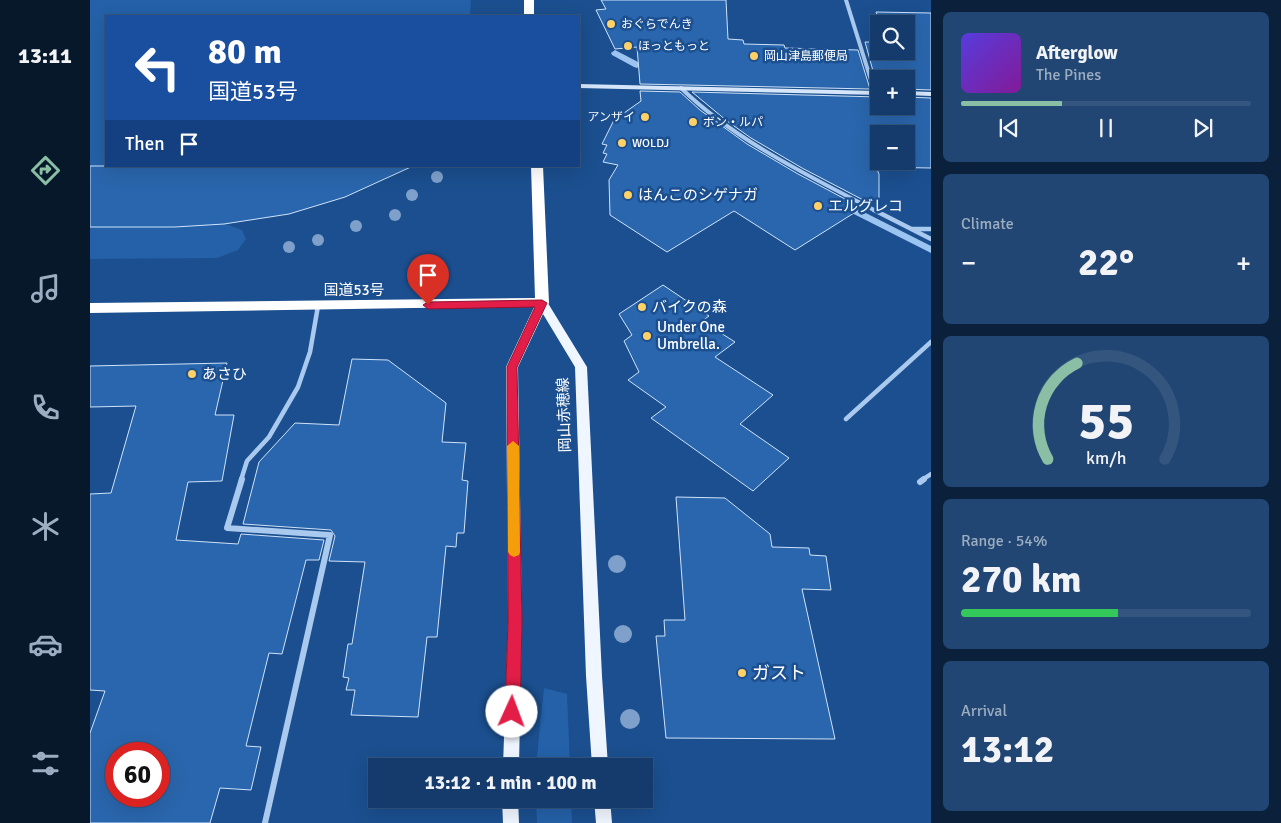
<!DOCTYPE html>
<html lang="en">
<head>
<meta charset="utf-8">
<style>
	body { margin:0; font-family:Signika,"Noto Sans JP",sans-serif; background:#214673; color:#f1f3f6; height:100vh; display:flex; flex-direction:column; font-size:19px; white-space:nowrap }
	* { box-sizing:border-box; margin:0 }
	p { font-size:16px; color:#9dadc1 }
	.icon { flex:none; width:28px; height:28px; fill:none; stroke:currentColor; stroke-width:2; stroke-linecap:round; stroke-linejoin:round }
	.map { position:relative; flex:1; overflow:hidden }
	.drawer { display:flex; flex-direction:column; gap:12px; padding:12px; background:#0b203b; width:350px }
	.drawer>* { flex:none }
	.hud { position:absolute; left:15px; top:15px; width:475px; height:152px; border-radius:0px; box-shadow:0 5px 20px #0002,0 0 0 1px #33557e; background:#1a4fa0; color:#fff; overflow:hidden }
	.controls { position:absolute; left:780px; top:15px; display:grid; gap:10px }
	.controls a { display:grid; place-items:center; width:45px; height:45px; border-radius:0px; background:#143b6b; box-shadow:0 5px 20px #0002,0 0 0 1px #33557e; font-size:25px }
	.speed { position:absolute; left:15px; top:742px; display:flex; gap:10px; font-size:25px; font-weight:700; text-align:center }
	.speed>* { display:grid; place-content:center; width:65px; height:65px; border-radius:50%; background:#143b6b; box-shadow:0 5px 20px #0002,0 0 0 1px #33557e; line-height:1 }
	.speed .limit { border:8px solid #d22; background:#fff; color:#111 }
	.pin { position:absolute; display:grid; place-items:center; width:42px; height:42px; color:#fff; margin:-51px -21px; border-radius:50% 50% 50% 0; rotate:-45deg; box-shadow:0 0 5px #0007 }
	.pin .icon { rotate:45deg }
	.me { position:absolute; width:55px; margin:-28px; rotate:2deg; stroke-linejoin:round; filter:drop-shadow(0 0 4px #0008) }
	.turn { display:flex; align-items:center; gap:18px; height:105px; padding:0 20px; font-size:22px }
	.turn .icon { width:65px; height:65px; stroke-width:2.5 }
	.turn b { display:block; font-size:35px; line-height:42px }
	.then { display:flex; align-items:center; height:48px; padding:0 20px; background:#0003; gap:10px; font-size:19px }
	.big { font-size:38px; font-weight:700; line-height:1.1 }
	.drawer .widget { flex:1; display:flex; flex-direction:column; justify-content:center; gap:8px; min-width:0; padding:0 18px; border-radius:8px; background:#214673 }
	.drawer .dial { align-items:center; gap:0 }
	.dial svg { height:130px; overflow:visible; fill:none; stroke:#33557e; stroke-width:7; stroke-linecap:round; text-anchor:middle }
	.dial text { fill:#f1f3f6; stroke:none }
	.song { display:flex; align-items:center; gap:15px }
	.cover { width:60px; height:60px; border-radius:8px; background:linear-gradient(135deg,hsl(250 70% 55%),hsl(290 70% 35%)) }
	.played { height:5px; border-radius:2px; background:linear-gradient(90deg,#8abfa5 35%,#33557e 35%) }
	.keys { display:flex; justify-content:space-around; direction:ltr }
	.heat { display:flex; justify-content:space-between; align-items:center; font-size:28px; direction:ltr }
	.charge { height:8px; border-radius:4px; background:linear-gradient(90deg,#34c759 54%,#33557e 0) }
	.trip { position:absolute; left:278px; top:758px; width:285px; height:50px; border-radius:0px; background:#143b6b; box-shadow:0 5px 20px #0002,0 0 0 1px #33557e; font-weight:700; line-height:50px; text-align:center }
	main { display:flex; flex:1; min-height:0 }
	.tab-bar { display:flex; flex-direction:column; width:90px; justify-content:space-around; align-items:center; background:#08182b; color:#9dadc1 }
	.tab-bar .icon { width:35px; height:35px }
	.tab-bar .selected { color:#8abfa5 }
	.tab-bar b { font-size:22px; color:#f1f3f6 }
	.map>svg:first-child { display:block }
	.green { fill:#2461a8 }
	.lines { fill:none; stroke-linecap:round; stroke-linejoin:round }
	.stream { fill:#9cc4f0; fill-rule:evenodd }
	.building { fill:#2a66ad; stroke:#cfe3fa; fill-rule:evenodd }
	.street-far2 { stroke:#a9c9ee; stroke-width:4 }
	.street-far1 { stroke:#a9c9ee; stroke-width:4.5 }
	.street { stroke:#a9c9ee; stroke-width:6 }
	.secondary { fill:#d6e6fa; fill-rule:evenodd }
	.primary { fill:#f0f6ff; fill-rule:evenodd }
	.highway { fill:#fff; fill-rule:evenodd }
	.tree { fill:#7ea0ca }
	.route { fill:#e11d48; stroke:#92132f }
	.slow { fill:#f59e0b }
	.poi-dot { fill:#ffd166; stroke:#1b4f8f; stroke-width:2 }
	.labels { text-anchor:middle; stroke-width:5; stroke-linejoin:round; paint-order:stroke }
	.far-poi-label { font-size:12px; fill:#fff; stroke:#1b4f8f; text-anchor:start }
	.poi-label { font-size:15px; fill:#fff; stroke:#1b4f8f; text-anchor:start }
	.street-label { font-size:15px; fill:#fff; stroke:#1b4f8f }
	.near-poi-label { font-size:18px; fill:#fff; stroke:#1b4f8f; text-anchor:start }
</style>
</head>
<body>
<main>
<nav class="tab-bar">
<b>13:11</b>
<svg class="icon selected" aria-label="directions" viewBox="0 0 24 24"><path d="M12 3l9 9-9 9-9-9zM9 14v-3h6M13 9l2 2-2 2"/></svg>
<svg class="icon" aria-label="music" viewBox="0 0 24 24"><path d="M9 18V5l10-2v13"/><circle cx="6" cy="18" r="3"/><circle cx="16" cy="16" r="3"/></svg>
<svg class="icon" aria-label="phone" viewBox="0 0 24 24"><path d="M5 4h4l2 5-3 2q2 4 5 5l2-3 5 2v4C11 20 4 13 5 4z"/></svg>
<svg class="icon" aria-label="climate" viewBox="0 0 24 24"><path d="M12 3v18M4 7l16 10M4 17L20 7"/></svg>
<svg class="icon" aria-label="car" viewBox="0 0 24 24"><path d="M5 17H2v-5l4-1 3-4h7l3 4 3 1v5h-3M9 17h6M6 11h13"/><circle cx="7" cy="17" r="2"/><circle cx="17" cy="17" r="2"/></svg>
<svg class="icon" aria-label="filters" viewBox="0 0 24 24"><path d="M4 7h16M4 17h16"/><circle cx="9" cy="7" r="2"/><circle cx="15" cy="17" r="2"/></svg>
</nav>
<div class="map">
<svg width="841" height="823" viewBox="0 0 841 823">
	<rect width="100%" height="100%" fill="#1b4f8f"/>
	<g class="green">
		<path d="M0,0H381L380,16H16V166H315L310,172L255,197L199,214L136,224L152,230L156,239L148,250L127,258L0,259Z"/>
		<path d="M454,688L477,694L480,766H446Z"/>
		<path d="M446,799H481L482,823H447Z"/>
	</g>
	<g class="lines">
		<g class="stream">
			<path d="M525,50L550,63L551,65L547,68L544,67L522,55L521,53Z"/>
			<path d="M752,201L841,246V253L748,206L747,204L748,202Z"/>
		</g>
	</g>
	<g class="building">
		<path d="M511,0H636L638,39L653,40L654,44L694,45L695,48L768,50L780,89L550,84L547,47L525,49L506,10L516,9Z"/>
		<path d="M786,12L841,13V90L816,89V79H789L788,89L775,42H789V51H816V24H791Z"/>
		<path d="M550,91L590,92L610,110L657,144L708,174L772,208L705,250L644,211L577,252L520,215L519,180L528,165L513,162L517,154L513,153L517,145L512,144L524,120L551,101Z"/>
		<path d="M602,92L789,97V106H816V97L841,98V168L786,167L789,174V198L779,203L712,168L661,138L637,121ZM789,134H816V161H789Z"/>
		<path d="M0,166H323L255,197L199,214L134,224L85,227H0Z"/>
		<path d="M573,285L619,316L612,321L645,342L625,357L683,395L650,424L699,458L663,491L561,418L576,407L538,380L549,372L534,341L542,335L529,314Z"/>
		<path d="M262,359L298,360L356,403L352,442L376,443L372,480L378,481L374,533H367L366,547L356,546L347,637H337L328,717L261,715L265,690H256L259,678L253,677L258,644H262L275,562L239,561L245,536L241,530L153,524L169,462L205,423L249,425Z"/>
		<path d="M137,363L125,415H144L132,481L98,482L86,540L148,544L151,534L234,540L229,560H216L192,654L179,653L156,746L171,747L161,790L130,788L120,823H0V733L15,691L0,690V494L21,493L46,406L0,407V366ZM26,754H69V796H26Z"/>
		<path d="M586,497L635,498L680,534L682,547L719,548L720,555L736,556L741,590L712,589L745,739L576,738L566,636H575L574,620H595Z"/>
	</g>
	<g class="lines">
		<g class="street-far2">
			<path d="M756,0L785,93"/>
			<path d="M591,88C644,140 721,177 786,211"/>
		</g>
		<g class="street-far1">
			<path d="M784,210L841,239"/>
			<path d="M822,229H841"/>
			<path d="M756,419L841,342"/>
			<path d="M151,480L157,461L179,437L208,387L220,352L228,306"/>
			<path d="M832,480L841,474"/>
		</g>
		<g class="street">
			<path d="M152,479L137,528L240,535L175,823"/>
			<path d="M830,482L834,479"/>
		</g>
		<g class="secondary">
			<path d="M489,84L789,91V95L489,88Z"/>
			<path d="M816,91L841,92V96L816,95Z"/>
		</g>
		<g class="primary">
			<path d="M452,299L456,300L497,367L512,676L518,766H502L496,676L485,367L453,314L428,367L432,621L429,766H413L418,621L416,367L446,303Z"/>
			<path d="M412,799H428L429,823H413Z"/>
			<path d="M504,799H520L522,823H506Z"/>
		</g>
		<g class="highway">
			<rect x="434" y="0" width="10" height="16"/>
			<path d="M441,166H453L459,303L457,306L0,313V303L445,298Z"/>
		</g>
	</g>
	<g class="tree">
		<circle cx="347" cy="177" r="6"/>
		<circle cx="322" cy="195" r="6"/>
		<circle cx="305" cy="215" r="6"/>
		<circle cx="266" cy="226" r="6"/>
		<circle cx="228" cy="240" r="6"/>
		<circle cx="199" cy="247" r="6"/>
		<circle cx="527" cy="564" r="9"/>
		<circle cx="533" cy="634" r="9"/>
		<circle cx="540" cy="719" r="10"/>
	</g>
	<path class="route" d="M452,300L457,303L427,367L432,621L430,712L428,717L422,719L417,717L415,712L418,621L417,367L445,307L338,309L333,305L338,302Z"/>
	<path class="slow" d="M423,441L429,446L430,552L429,555L424,557L420,555L418,552L417,446Z"/>
	<g class="poi-dot">
		<circle cx="521" cy="24" r="5"/>
		<circle cx="538" cy="46" r="5"/>
		<circle cx="664" cy="56" r="5"/>
		<circle cx="555" cy="117" r="5"/>
		<circle cx="603" cy="122" r="5"/>
		<circle cx="532" cy="143" r="5"/>
		<circle cx="538" cy="195" r="5"/>
		<circle cx="728" cy="206" r="5"/>
		<circle cx="552" cy="307" r="5"/>
		<circle cx="557" cy="336" r="5"/>
		<circle cx="102" cy="374" r="5"/>
		<circle cx="652" cy="673" r="5"/>
	</g>
	<g class="labels">
		<g class="far-poi-label">
			<text x="531" y="28">おぐらでんき</text>
			<text x="548" y="50">ほっともっと</text>
			<text x="674" y="60">岡山津島郵便局</text>
			<text x="545" y="121" text-anchor="end">アンザイ</text>
			<text x="613" y="126">ボン・ルパ</text>
			<text x="542" y="147">WOLDJ</text>
		</g>
		<g class="poi-label">
			<text x="548" y="200">はんこのシゲナガ</text>
			<text x="738" y="211">エルグレコ</text>
			<text x="562" y="312">バイクの森</text>
			<text x="567" y="332">Under One<tspan x="567" dy="17">Umbrella.</tspan></text>
			<text x="112" y="379">あさひ</text>
		</g>
		<g class="street-label">
			<text x="264" y="295">国道53号</text>
			<text transform="translate(474 415) rotate(-92)" y="5">岡山赤穂線</text>
		</g>
		<g class="near-poi-label">
			<text x="662" y="679">ガスト</text>
		</g>
	</g>
</svg>
<div class="controls">
<a><svg class="icon" aria-label="search" viewBox="0 0 24 24"><circle cx="10" cy="10" r="6"/><path d="M15 15l6 6"/></svg></a>
<a>+</a>
<a>−</a>
</div>
<div class="speed"><div class="limit">60</div></div>
<div class="pin" style="left:338px;top:305px;background:#d93025"><svg class="icon" aria-label="arrive" viewBox="0 0 24 24"><path d="M6 21V4h12l-3 4 3 4H6"/></svg></div>
<svg class="me" style="left:422px;top:712px" viewBox="-20 -20 40 40"><circle r="19" fill="#fff"/><path d="M0-13L10 11 0 6-10 11z" fill="#e11d48"/></svg>
<div class="trip">13:12 · 1 min · 100 m</div>
<div class="hud">
<div class="turn"><svg class="icon" aria-label="left" viewBox="0 0 24 24"><path d="M17 20v-9H6M10 6l-5 5 5 5"/></svg><div><b>80 m</b>国道53号</div></div>
<div class="then">Then<svg class="icon" aria-label="arrive" viewBox="0 0 24 24"><path d="M6 21V4h12l-3 4 3 4H6"/></svg></div>
</div>
</div>
<section class="drawer">
<div class="widget">
<div class="song"><i class="cover"></i><div><b>Afterglow</b><p>The Pines</p></div></div>
<div class="played"></div>
<div class="keys"><svg class="icon" aria-label="previous" viewBox="0 0 24 24"><path d="M18 5L8 12l10 7zM5 5v14"/></svg><svg class="icon" aria-label="pause" viewBox="0 0 24 24"><path d="M8 5v14M16 5v14"/></svg><svg class="icon" aria-label="next" viewBox="0 0 24 24"><path d="M6 5l10 7-10 7zM19 5v14"/></svg></div>
</div>
<div class="widget"><p>Climate</p>
<div class="heat"><a>−</a><b class="big">22°</b><a>+</a></div>
</div>
<div class="widget dial"><svg viewBox="0 0 100 80">
<path d="M14 69A42 42 0 1 1 86 69"/>
<path d="M14 69A42 42 0 0 1 32 10" stroke="#8abfa5"/>
<text x="50" y="56" font-size="32" font-weight="700">55</text>
<text x="50" y="72" font-size="11">km/h</text>
</svg></div>
<div class="widget"><p>Range · 54%</p><b class="big">270 km</b><div class="charge"></div></div>
<div class="widget"><p>Arrival</p><b class="big">13:12</b></div>
</section>
</main>
</body>
</html>
